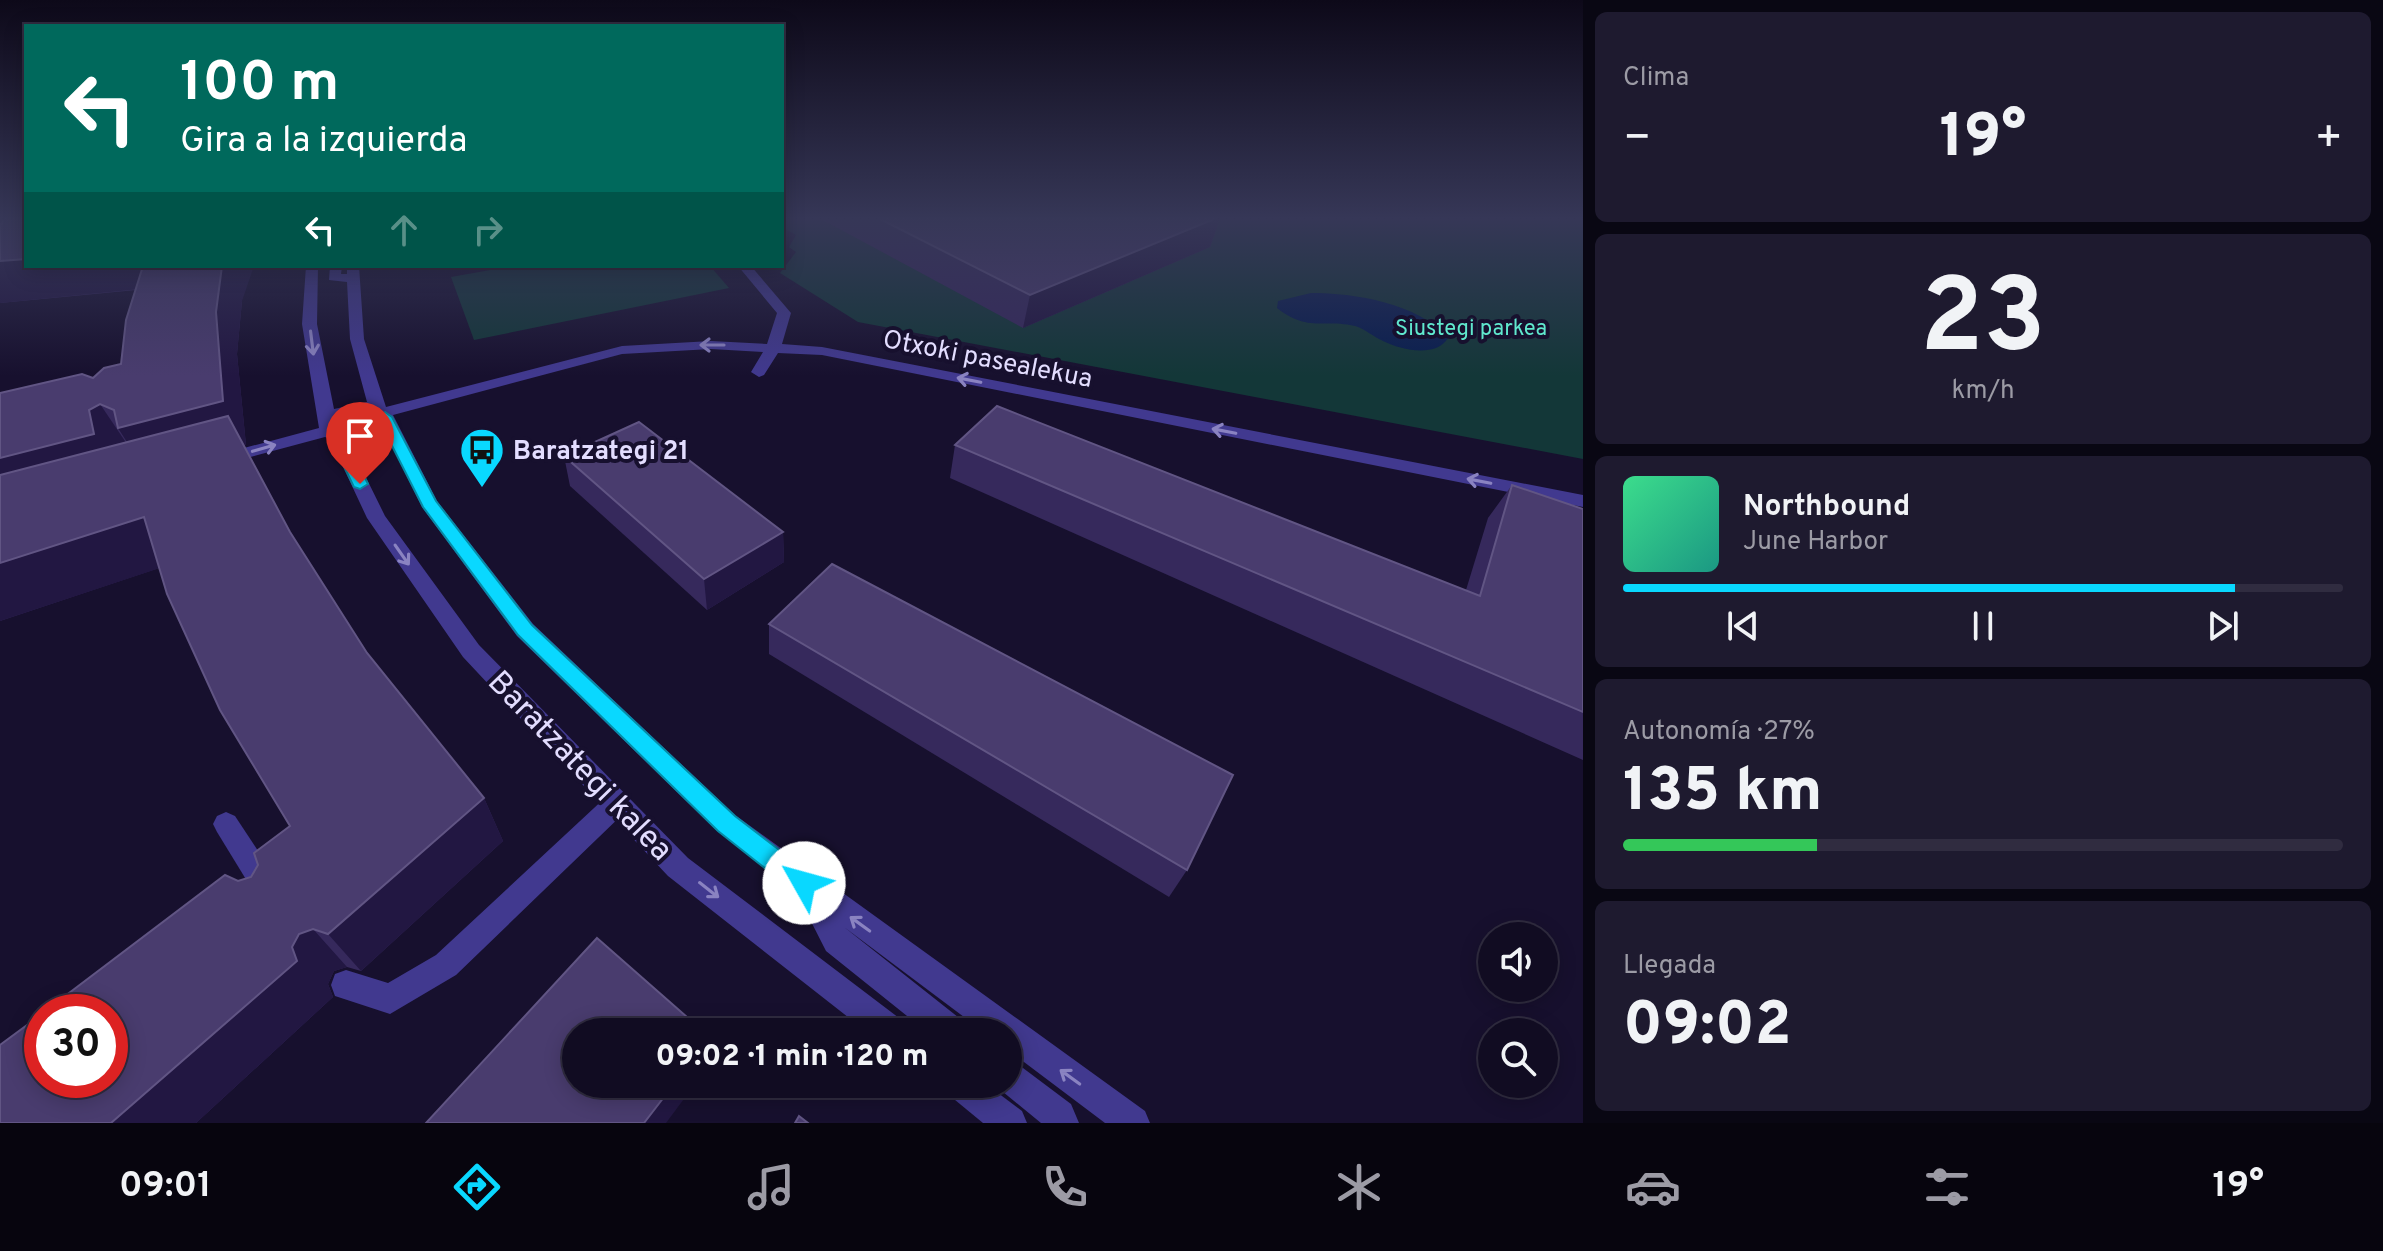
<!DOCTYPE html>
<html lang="es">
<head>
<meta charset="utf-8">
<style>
	body { margin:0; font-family:Overpass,sans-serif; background:#1e1a2f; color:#f1f3f6; height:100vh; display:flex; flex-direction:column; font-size:30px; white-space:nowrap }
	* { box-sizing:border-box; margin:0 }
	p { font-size:26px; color:#9c9ba5 }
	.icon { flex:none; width:44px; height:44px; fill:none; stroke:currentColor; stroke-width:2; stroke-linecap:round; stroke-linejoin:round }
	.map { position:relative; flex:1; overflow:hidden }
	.details { display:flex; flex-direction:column; gap:12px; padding:12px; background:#090713; width:800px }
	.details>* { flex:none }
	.guide { position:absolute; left:24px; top:24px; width:760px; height:244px; border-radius:0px; box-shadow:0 4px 20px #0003,0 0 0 2px #302c40; background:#00695c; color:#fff; overflow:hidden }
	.tools { position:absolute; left:1478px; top:922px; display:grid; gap:16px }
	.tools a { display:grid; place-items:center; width:80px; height:80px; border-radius:50%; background:#110c22; box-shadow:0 4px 20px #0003,0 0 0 2px #302c40; font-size:40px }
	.speed { position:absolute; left:24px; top:994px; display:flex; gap:16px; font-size:40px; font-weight:700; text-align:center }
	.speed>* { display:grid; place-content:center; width:104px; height:104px; border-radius:50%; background:#110c22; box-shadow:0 4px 20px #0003,0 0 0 2px #302c40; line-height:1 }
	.speed .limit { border:12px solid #d22; background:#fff; color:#111 }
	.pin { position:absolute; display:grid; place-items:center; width:68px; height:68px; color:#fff; margin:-82px -34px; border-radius:50% 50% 50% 0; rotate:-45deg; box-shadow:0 0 8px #0007 }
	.pin .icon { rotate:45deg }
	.me { position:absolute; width:88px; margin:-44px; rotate:308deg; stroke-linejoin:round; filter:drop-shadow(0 0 6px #0008) }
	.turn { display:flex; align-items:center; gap:28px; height:168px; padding:0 24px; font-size:36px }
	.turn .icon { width:104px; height:104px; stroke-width:2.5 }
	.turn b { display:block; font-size:56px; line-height:68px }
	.lanes { display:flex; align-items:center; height:76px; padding:0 24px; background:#0003; justify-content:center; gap:40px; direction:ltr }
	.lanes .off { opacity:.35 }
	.big { font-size:60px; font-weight:800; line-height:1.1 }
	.details .widget { flex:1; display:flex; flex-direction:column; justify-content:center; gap:12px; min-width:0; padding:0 28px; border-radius:12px; background:#1e1a2f }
	.details .dial { align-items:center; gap:0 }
	.dial b { font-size:104px; line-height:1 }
	.song { display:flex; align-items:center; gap:24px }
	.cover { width:96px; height:96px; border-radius:12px; background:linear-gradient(135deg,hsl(150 70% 55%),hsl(170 70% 35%)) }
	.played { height:8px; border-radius:4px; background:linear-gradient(90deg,#09d8ff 85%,#302c40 85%) }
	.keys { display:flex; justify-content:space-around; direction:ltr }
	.heat { display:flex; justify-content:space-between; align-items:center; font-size:44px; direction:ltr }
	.charge { height:12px; border-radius:6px; background:linear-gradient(90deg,#34c759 27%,#302c40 0) }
	.trip { position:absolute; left:562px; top:1018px; width:460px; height:80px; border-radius:40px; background:#110c22; box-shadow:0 4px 20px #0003,0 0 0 2px #302c40; font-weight:800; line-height:80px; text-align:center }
	.menu { display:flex; height:128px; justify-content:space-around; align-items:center; background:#07050e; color:#9c9ba5 }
	.menu .icon { width:56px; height:56px }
	.menu .current { color:#09d8ff }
	.menu b { font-size:36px; color:#f1f3f6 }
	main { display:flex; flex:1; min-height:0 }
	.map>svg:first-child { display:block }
	.green { fill:#133738 }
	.water { fill:#081e4f }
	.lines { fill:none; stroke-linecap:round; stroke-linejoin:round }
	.lane { fill:#41398f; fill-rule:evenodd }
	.street { fill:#41398f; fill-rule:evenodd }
	.wall { fill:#36295c }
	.shaded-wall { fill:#221742 }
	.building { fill:#493c6e; stroke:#615584; stroke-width:2 }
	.oneway { stroke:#8a83c1 }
	.route { fill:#09d8ff; stroke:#068ca6; stroke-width:2 }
	.labels { text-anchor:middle; stroke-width:8; stroke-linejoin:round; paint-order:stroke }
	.far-park-label { font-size:22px; fill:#60e8ce; stroke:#17102e }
	.street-label { font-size:26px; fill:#e3ddff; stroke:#17102e }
	.poi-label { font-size:26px; font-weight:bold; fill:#e3ddff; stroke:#17102e; text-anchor:start }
	.near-street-label { font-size:32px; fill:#e3ddff; stroke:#17102e }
</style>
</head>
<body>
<main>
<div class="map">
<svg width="1583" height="1123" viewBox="0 0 1583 1123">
	<rect width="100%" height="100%" fill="#17102e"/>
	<g class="green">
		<path d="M782,219H1583V459L858,322L780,273L796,252L789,247L796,235L782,227Z"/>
		<path d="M513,266H710L729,288L474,340L451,277Z"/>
	</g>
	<path class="water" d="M1311,293C1355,293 1418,303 1448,338C1436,358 1401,350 1383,341C1374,337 1365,329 1355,326C1323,319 1307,332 1277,308L1278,301Z"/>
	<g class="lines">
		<g class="lane">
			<path d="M617,791L626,795L630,803L626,811L456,975L390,1014L335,996L331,985L335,974L346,970L388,983L436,955L608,795Z"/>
			<path d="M226,812L235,816L278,881L282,890L278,899L268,903L258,899L217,832L213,824L217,816Z"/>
		</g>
		<g class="street">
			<path d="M306,266H318L317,324L334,409L367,402L350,339L347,282L329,280L330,266H342L341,274H347V266H359L364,339L386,407L622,346L711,341L767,344L777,313L738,266H751L791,313L782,344L822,347L1583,495V507L822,355L778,353L764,375L759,377L751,372L763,352L711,349L622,354L393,415L437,501L533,624L735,815L1145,1111L1150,1123H1105L1008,1050V1032H984L844,927L963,1021L968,1032H927L826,951L795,890L717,831L517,636L422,507L384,430L373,438L349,443L385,516L479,645L688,858L903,1021L908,1032H867L668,876L463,657L367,518L330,439L325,437L224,464L218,463L215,459L218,455L319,428L302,324ZM369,412L378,416C367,430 352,437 336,429V423L353,413Z"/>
			<path d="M1008,1060L1019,1065L1071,1104L1079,1123H1041L997,1087L995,1084H1008Z"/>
			<path d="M944,1084H986L1022,1111L1027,1123H983L949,1095Z"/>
		</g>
	</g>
	<g class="wall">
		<path d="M0,219H26L242,301L237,354L246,445H244L292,535L367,653L484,798L503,841L361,971L347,967L334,971L328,984L333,997L196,1123H0L238,881L251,877L290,826L159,568L0,621L93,378L121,364L136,290L0,303Z"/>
		<path d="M821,219H1220L1210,247L1023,328Z"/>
		<path d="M955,445L1466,590L1488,518L1512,485L1583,509V760L950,478Z"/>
		<path d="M564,456L783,532L784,562L707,610L570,486Z"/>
		<path d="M769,624L1187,870L1169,897L769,654Z"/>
	</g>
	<g class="shaded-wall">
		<path d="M1214,219H1220L1210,247L1023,328L1030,295Z"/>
		<path d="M26,259V266H159L170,286L0,303V261Z"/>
		<path d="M222,266H254L242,301L237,354L246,445L146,472L118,428L216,312Z"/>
		<path d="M100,404L129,447L0,512V458Z"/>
		<path d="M144,517L175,563L0,621V563Z"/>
		<path d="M783,532L784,562L707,610L704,579Z"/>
		<path d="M484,798L503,841L361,971L328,934Z"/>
		<path d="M313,929L347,967L334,971L328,984L333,997L196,1123H111L292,947L299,934Z"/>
		<path d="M674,1084H695L666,1123H644Z"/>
	</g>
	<g class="building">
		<path d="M4,219H26V259L0,261V224H2Z"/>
		<path d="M880,219H1214L1030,295Z"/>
		<path d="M143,266H222L216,312L223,401L118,428L114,410L100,404L89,410L94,434L0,458V393L82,374L93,378L104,368L121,364L126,320Z"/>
		<path d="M997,406L1480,596L1512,485L1583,509V712L955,445Z"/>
		<path d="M228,416L290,532L367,653L484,798L328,934L313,929L299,934L292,947L297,961L111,1123H0V1045L42,1014V1080H110V1012H44L225,875L238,881L251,877L258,865L254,853L290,826L220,710L167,594L144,517L0,563V475Z"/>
		<path d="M639,422L783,532L704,579L564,456Z"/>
		<path d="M832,564L1233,775L1187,870L769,624Z"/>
		<path d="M597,938L704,1032H576V1084H674L644,1123H426Z"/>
		<path d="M799,1116L808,1123H795Z"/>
	</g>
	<defs><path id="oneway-shaft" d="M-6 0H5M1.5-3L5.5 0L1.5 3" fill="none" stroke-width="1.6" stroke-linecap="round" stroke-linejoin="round" transform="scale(2)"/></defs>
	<g class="oneway">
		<use href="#oneway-shaft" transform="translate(312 343) rotate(83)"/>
		<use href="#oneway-shaft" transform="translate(712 345) rotate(-180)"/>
		<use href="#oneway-shaft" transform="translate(969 380) rotate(-169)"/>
		<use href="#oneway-shaft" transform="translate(1224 431) rotate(-169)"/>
		<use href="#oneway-shaft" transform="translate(264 448) rotate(-16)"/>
		<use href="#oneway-shaft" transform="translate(1479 481) rotate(-169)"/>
		<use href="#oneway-shaft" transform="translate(402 555) rotate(55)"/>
		<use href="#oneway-shaft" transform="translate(709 890) rotate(38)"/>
		<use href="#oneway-shaft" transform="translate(860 924) rotate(-144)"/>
		<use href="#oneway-shaft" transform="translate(1070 1077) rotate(-144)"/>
	</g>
	<linearGradient id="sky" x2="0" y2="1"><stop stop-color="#0d0919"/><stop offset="0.58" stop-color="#363757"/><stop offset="1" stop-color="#363757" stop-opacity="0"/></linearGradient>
	<rect width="1583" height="376" fill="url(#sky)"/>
	<path class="route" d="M385,412L392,417L436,501L532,625L735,816L812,875L816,883L812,892L804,895L795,892L718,831L518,635L423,507L384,430L371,438L347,441L368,484L360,489L354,487L330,438L338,433L362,430Z"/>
	<defs>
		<g id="bus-pin" transform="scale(2.3)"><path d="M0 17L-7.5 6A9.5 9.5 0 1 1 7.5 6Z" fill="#09d8ff" stroke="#17102e"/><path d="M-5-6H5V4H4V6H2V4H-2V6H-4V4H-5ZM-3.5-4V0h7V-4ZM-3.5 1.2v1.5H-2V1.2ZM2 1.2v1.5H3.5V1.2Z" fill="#111"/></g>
	</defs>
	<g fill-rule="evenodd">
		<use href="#bus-pin" x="482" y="450"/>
	</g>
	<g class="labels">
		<g class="far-park-label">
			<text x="1471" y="335">Siustegi parkea</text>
		</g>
		<g class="street-label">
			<text transform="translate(988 358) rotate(11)" y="9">Otxoki pasealekua</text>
		</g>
		<g class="poi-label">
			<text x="513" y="459">Baratzategi 21</text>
		</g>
		<g class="near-street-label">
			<text transform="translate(581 765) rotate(46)" y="11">Baratzategi kalea</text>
		</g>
	</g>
</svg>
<div class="tools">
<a><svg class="icon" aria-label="sound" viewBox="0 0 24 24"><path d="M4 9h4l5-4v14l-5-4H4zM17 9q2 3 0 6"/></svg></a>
<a><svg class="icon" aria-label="search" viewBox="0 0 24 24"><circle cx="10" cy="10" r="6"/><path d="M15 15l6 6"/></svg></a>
</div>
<div class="speed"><div class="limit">30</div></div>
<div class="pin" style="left:360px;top:484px;background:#d93025"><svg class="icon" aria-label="arrive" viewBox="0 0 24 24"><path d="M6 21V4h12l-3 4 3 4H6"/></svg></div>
<svg class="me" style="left:804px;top:883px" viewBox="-20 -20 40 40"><circle r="19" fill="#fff"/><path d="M0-13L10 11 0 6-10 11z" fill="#09d8ff"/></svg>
<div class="trip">09:02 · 1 min · 120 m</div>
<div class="guide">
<div class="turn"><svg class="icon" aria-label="left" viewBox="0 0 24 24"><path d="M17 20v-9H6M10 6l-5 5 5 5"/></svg><div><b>100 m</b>Gira a la izquierda</div></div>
<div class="lanes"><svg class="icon" aria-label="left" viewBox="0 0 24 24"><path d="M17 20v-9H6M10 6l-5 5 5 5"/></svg><svg class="icon off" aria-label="ahead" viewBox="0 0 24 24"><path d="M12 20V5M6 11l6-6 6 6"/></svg><svg class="icon off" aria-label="right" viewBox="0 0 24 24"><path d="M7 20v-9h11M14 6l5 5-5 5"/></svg></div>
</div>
</div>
<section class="details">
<div class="widget"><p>Clima</p>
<div class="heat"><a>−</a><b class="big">19°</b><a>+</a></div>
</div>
<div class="widget dial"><b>23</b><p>km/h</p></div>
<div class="widget">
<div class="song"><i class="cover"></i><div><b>Northbound</b><p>June Harbor</p></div></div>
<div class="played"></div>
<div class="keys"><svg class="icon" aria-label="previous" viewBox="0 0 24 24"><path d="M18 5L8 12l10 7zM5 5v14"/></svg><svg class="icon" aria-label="pause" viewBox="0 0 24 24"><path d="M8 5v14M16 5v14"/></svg><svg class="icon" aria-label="next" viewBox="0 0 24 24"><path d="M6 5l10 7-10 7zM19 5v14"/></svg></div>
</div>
<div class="widget"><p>Autonomía · 27%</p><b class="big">135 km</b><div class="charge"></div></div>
<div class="widget"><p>Llegada</p><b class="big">09:02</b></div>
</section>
</main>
<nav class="menu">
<b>09:01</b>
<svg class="icon current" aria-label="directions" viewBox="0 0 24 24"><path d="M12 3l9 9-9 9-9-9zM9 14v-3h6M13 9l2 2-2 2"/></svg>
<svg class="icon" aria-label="music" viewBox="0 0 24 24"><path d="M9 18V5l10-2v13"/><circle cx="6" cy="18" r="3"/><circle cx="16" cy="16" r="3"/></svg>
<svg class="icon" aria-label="phone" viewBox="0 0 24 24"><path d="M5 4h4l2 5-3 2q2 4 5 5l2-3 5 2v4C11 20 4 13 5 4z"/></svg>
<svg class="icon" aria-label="climate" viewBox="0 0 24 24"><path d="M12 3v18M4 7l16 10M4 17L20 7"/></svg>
<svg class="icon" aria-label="car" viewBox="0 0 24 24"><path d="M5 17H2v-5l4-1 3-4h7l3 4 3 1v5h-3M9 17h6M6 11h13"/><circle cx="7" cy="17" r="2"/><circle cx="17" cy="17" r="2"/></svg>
<svg class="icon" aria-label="filters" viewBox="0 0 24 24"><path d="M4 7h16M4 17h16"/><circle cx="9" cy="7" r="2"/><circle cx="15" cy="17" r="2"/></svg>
<b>19°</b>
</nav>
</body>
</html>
